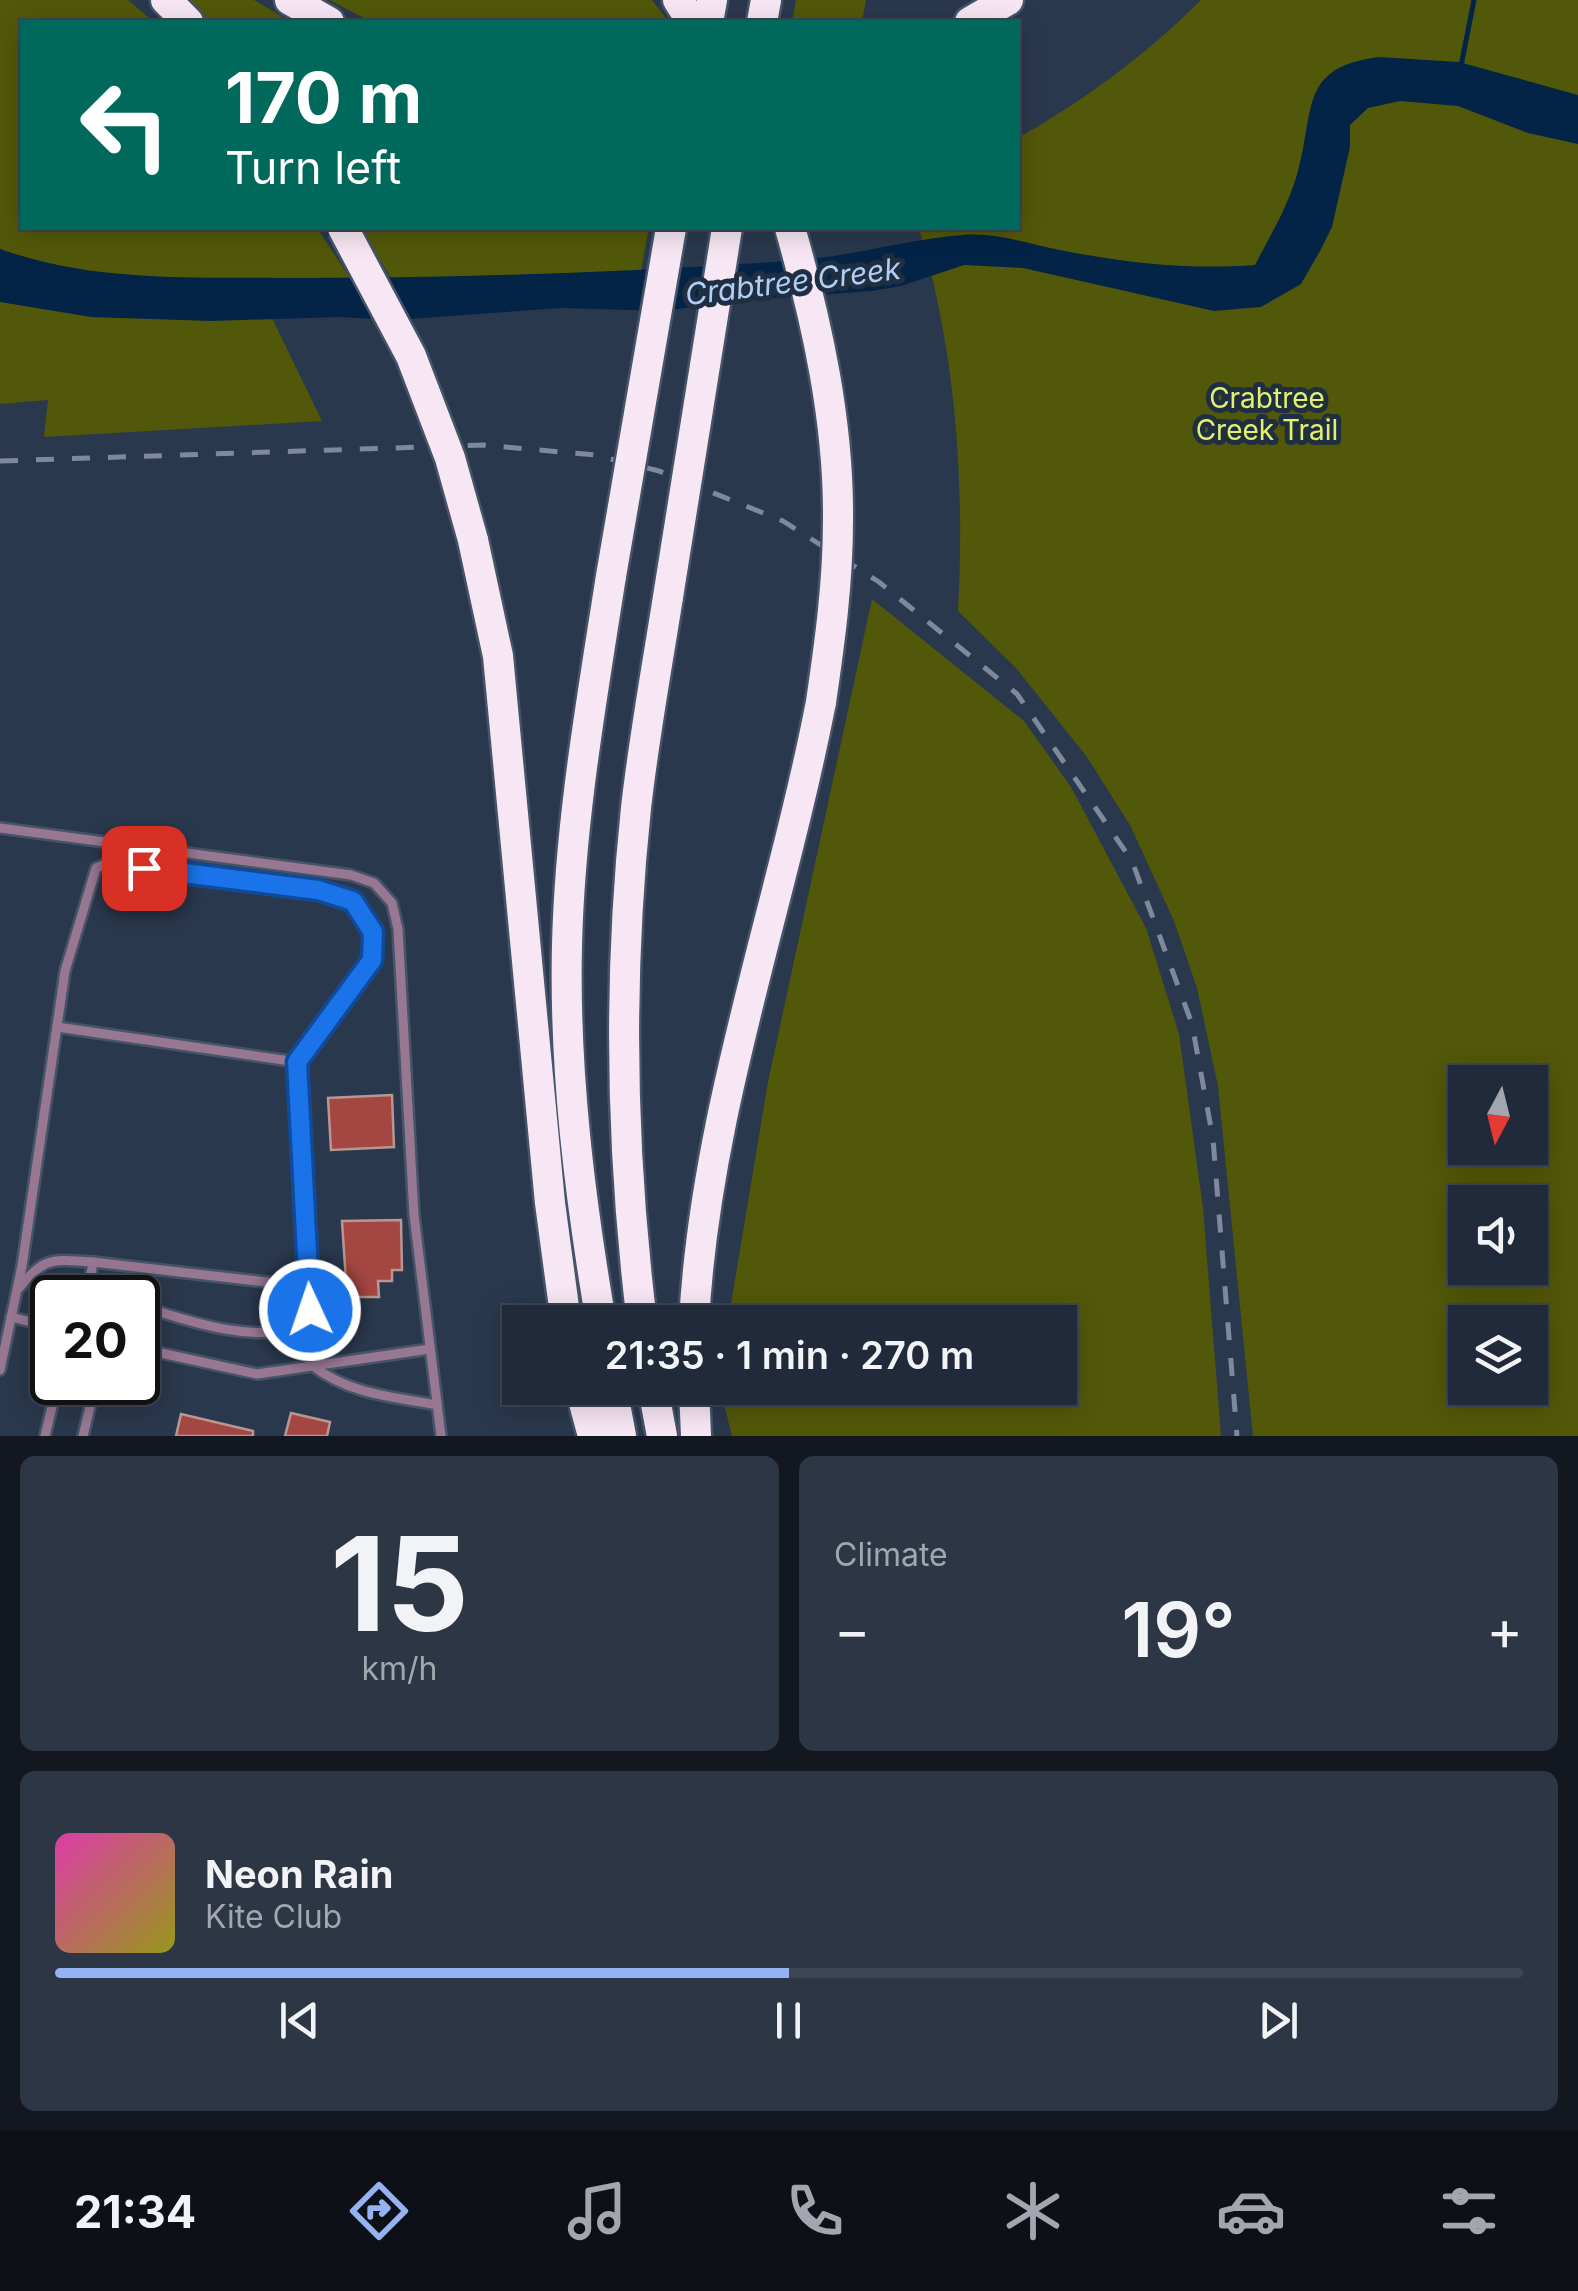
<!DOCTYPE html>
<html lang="en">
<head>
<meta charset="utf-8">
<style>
	body { margin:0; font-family:Inter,sans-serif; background:#2d3645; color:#f1f3f6; height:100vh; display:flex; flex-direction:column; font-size:38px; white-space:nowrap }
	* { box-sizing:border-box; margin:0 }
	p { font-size:32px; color:#a2a7af }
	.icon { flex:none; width:55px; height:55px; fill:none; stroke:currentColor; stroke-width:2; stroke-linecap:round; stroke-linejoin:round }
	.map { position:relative; height:1436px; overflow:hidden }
	.side { display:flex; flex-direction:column; gap:20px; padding:20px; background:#121720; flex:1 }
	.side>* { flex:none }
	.guide { position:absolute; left:20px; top:20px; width:1000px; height:210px; border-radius:0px; box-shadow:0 5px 25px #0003,0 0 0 2px #3d4654; background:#00695c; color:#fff; overflow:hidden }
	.needle { width:65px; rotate:187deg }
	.fabs { position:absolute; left:1448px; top:1065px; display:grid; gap:20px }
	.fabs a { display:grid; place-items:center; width:100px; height:100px; border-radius:0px; background:#202a3a; box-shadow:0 5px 25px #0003,0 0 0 2px #3d4654; font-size:50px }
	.speed { position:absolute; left:30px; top:1275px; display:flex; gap:20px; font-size:50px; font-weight:700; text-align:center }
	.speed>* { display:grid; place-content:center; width:130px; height:130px; border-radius:50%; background:#202a3a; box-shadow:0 5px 25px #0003,0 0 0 2px #3d4654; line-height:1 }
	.speed .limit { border:5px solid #111; border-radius:15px; background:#fff; color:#111 }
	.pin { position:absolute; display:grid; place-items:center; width:85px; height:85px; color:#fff; margin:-42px; border-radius:20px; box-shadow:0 5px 15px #0006 }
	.me { position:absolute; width:110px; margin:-55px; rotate:357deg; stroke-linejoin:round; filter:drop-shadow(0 0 8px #0008) }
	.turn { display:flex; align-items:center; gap:35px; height:210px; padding:0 40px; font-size:45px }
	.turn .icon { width:130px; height:130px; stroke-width:2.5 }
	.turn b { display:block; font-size:70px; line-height:85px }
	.big { font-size:75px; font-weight:600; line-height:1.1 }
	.side .tile { flex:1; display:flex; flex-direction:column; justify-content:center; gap:15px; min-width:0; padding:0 35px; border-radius:15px; background:#2d3645 }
	.side .dial { align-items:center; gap:0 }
	.dial b { font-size:130px; line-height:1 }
	.song { display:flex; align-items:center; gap:30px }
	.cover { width:120px; height:120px; border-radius:15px; background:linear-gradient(135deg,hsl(320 70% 55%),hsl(60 70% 35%)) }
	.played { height:10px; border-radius:5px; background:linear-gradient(90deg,#95b2f1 50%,#3d4654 50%) }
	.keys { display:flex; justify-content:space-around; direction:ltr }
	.heat { display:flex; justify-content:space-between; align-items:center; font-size:55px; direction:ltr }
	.side .tiles { flex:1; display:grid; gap:20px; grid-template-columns:1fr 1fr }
	.tile:last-child { grid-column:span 2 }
	.trip { position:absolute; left:502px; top:1305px; width:575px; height:100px; border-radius:0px; background:#202a3a; box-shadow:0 5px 25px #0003,0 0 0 2px #3d4654; font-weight:600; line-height:100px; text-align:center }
	.tab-bar { display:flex; height:160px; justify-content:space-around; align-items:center; background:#0d1117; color:#a2a7af }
	.tab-bar .icon { width:70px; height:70px }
	.tab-bar .selected { color:#95b2f1 }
	.tab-bar b { font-size:45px; color:#f1f3f6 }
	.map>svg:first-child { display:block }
	.green { fill:#525809; fill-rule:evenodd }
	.water { fill:#032447 }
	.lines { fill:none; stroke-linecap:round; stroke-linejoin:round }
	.stream { stroke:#032447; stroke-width:5 }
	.building { fill:#a44641; stroke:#b89793; stroke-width:2.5 }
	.lane-casing { stroke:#475468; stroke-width:14 }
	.highway-casing { stroke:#475468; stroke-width:35 }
	.lane { stroke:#987793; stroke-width:9 }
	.highway { stroke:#f7e7f4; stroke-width:30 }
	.rail { stroke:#7e8a9b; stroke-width:5; stroke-dasharray:18 18; stroke-linecap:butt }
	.highway-bridge-casing { stroke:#475468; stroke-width:35; stroke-linecap:butt }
	.highway-bridge { stroke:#f7e7f4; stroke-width:30 }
	.route-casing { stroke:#114b97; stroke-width:25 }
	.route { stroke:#1a73e8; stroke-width:18 }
	.labels { text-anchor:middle; stroke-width:10; stroke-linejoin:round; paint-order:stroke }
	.park-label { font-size:28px; fill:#e2f06d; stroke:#202e42 }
	.water-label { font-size:30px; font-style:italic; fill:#b0cff5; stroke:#202e42 }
</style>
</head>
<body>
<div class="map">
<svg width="1578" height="1436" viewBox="0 0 1578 1436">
	<rect width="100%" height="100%" fill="#2a384d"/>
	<g class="green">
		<path d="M0,0H128L154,22H22V228H317L350,278C234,278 111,289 0,249Z"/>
		<path d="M186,0H254L291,22H208Z"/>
		<path d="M329,0H652L669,22H372Z"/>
		<path d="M796,0H866L862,22H792Z"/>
		<path d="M1201,0H1578V1436H1253L1218,1086L1197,988L1174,921L1130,825L1087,757L1016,668L958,611C965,482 956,353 919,228H1018V138C1085,100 1147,54 1201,0ZM1465,1082H1530V1148H1465ZM1465,1202H1530V1268H1465ZM1465,1322H1530V1388H1465Z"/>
		<path d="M361,228H649L641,271L404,278H391Z"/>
		<path d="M0,277L267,308L322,421L44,437L48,400L0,404Z"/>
		<path d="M872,599L1024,721L1071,787L1146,928L1179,1034L1203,1208L1221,1436H732L720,1388H1060V1322H728L768,1082Z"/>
	</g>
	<path class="water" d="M1379,57L1459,62L1578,95V144L1528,133L1458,106L1400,101L1368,108L1350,125V147L1332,227L1320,251L1301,284L1261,307L1214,311L1023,268L964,265L901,286L872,291L748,300L663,311L561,308L395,320L339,317L211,321L91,317L0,302V249C92,282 188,277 284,278C456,278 627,273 799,260C854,256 908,239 963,235C996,232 1028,244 1060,250C1126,263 1189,270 1255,265C1271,234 1289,205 1298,171C1315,109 1299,67 1379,57Z"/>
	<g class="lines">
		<path class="stream" d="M1461,66L1474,0"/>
	</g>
	<g class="building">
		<path d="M392,1095L394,1147L331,1150L328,1098Z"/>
		<path d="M401,1220L402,1270H392V1281H378L379,1297H347L342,1221Z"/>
		<path d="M291,1413L330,1422L327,1436H285Z"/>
		<path d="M181,1414L253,1431V1436H176Z"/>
	</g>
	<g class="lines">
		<g class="lane-casing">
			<g id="lane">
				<path d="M0,828L351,875L374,883L392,903L398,929L414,1215L441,1436"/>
				<path d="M57,1027L297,1062"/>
				<path d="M93,1262L309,1287"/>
				<path d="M19,1288C45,1255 54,1260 93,1262L91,1274L106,1295L114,1298"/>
				<path d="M11,1317L52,1327"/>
				<path d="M138,1348L257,1374L430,1349"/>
				<path d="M313,1366C349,1394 393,1397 437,1405"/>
				<path d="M0,1370L22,1266L65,971L96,868L108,863L318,890L353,901L373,932V960L297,1062L310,1311L308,1324C258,1346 187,1321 138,1305"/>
				<path d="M45,1436L58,1382"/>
				<path d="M83,1436L96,1382"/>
			</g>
		</g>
		<g class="highway-casing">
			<g id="highway">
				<path d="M166,0L188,22"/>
				<path d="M290,0L329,22"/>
				<path d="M678,0L692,22"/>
				<path d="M708,22L712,0"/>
				<path d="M762,22L766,0"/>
				<path d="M970,22L1008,0"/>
				<path d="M473,540L498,656L550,1203L566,1322"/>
				<path d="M601,1322C580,1198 564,1072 567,945C570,821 592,698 611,576"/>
				<path d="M642,1322C621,1152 618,978 636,808C644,737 657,667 668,597"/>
				<path d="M694,1322C705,1112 781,908 821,702"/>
				<path d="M580,1388L593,1436"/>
				<path d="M612,1388L621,1436"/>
				<path d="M653,1388L662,1436"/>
				<path d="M694,1388L696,1436"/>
			</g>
		</g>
		<use href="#lane" class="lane"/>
		<use href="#highway" class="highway"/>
		<path class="rail" d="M0,461L483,445L595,455L659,471L783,521L879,582L1017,694L1132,861L1192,1024L1213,1139L1237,1436"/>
		<g class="highway-bridge-casing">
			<g id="highway-bridge">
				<path d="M343,228L411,356L450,458L473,540"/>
				<path d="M790,228C817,322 839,422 838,520C838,582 830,641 821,702"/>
				<path d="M611,576L671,228"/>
				<path d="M668,597L727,228"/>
			</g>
		</g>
		<use href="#highway-bridge" class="highway-bridge"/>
	</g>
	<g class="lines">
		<g class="route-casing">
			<path id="route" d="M144,868L318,890L353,901L373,932L372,960L297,1062L310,1310"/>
		</g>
		<use href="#route" class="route"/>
	</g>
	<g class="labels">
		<g class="park-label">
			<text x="1267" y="408">Crabtree<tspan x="1267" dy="32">Creek Trail</tspan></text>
		</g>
		<g class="water-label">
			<text transform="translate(793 282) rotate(-7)" y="10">Crabtree Creek</text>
		</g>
	</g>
</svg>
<div class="fabs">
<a><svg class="needle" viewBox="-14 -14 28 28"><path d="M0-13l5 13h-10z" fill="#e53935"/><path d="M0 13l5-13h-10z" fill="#a2a7af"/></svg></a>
<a><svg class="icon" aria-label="sound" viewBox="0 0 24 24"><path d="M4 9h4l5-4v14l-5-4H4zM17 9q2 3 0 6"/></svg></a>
<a><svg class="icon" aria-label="layers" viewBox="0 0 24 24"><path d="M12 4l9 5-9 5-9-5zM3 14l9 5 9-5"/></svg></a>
</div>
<div class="speed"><div class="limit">20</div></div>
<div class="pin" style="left:144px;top:868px;background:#d93025"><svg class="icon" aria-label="arrive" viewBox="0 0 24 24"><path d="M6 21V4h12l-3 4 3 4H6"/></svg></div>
<svg class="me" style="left:310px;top:1310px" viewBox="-20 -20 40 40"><circle r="17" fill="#1a73e8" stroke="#fff" stroke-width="3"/><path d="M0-11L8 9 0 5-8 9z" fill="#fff"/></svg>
<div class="trip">21:35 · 1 min · 270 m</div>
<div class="guide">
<div class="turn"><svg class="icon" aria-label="left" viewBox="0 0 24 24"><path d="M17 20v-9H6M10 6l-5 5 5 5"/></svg><div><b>170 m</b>Turn left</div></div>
</div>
</div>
<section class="side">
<div class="tiles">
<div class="tile dial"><b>15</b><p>km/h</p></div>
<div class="tile"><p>Climate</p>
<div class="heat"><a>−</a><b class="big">19°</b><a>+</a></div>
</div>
<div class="tile">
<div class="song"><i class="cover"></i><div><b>Neon Rain</b><p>Kite Club</p></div></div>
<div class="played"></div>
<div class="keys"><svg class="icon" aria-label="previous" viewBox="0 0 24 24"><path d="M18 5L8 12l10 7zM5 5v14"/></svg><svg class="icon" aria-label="pause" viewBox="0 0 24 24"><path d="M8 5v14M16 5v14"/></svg><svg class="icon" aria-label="next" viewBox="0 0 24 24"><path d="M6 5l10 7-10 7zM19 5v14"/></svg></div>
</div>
</div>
</section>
<nav class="tab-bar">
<b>21:34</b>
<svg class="icon selected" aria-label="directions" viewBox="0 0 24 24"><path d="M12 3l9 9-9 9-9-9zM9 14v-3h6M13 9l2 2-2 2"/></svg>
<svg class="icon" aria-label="music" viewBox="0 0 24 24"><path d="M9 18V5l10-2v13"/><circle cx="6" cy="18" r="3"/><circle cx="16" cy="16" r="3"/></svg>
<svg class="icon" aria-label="phone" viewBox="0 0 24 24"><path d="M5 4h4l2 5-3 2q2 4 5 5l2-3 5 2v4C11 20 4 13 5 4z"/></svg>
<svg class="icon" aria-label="climate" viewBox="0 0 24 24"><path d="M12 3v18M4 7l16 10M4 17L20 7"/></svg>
<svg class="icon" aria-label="car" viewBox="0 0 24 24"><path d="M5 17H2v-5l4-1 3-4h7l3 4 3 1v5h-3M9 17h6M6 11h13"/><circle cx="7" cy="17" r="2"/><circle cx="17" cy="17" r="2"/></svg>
<svg class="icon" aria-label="filters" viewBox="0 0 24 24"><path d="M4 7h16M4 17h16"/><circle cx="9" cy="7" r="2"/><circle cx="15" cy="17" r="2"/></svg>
</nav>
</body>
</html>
